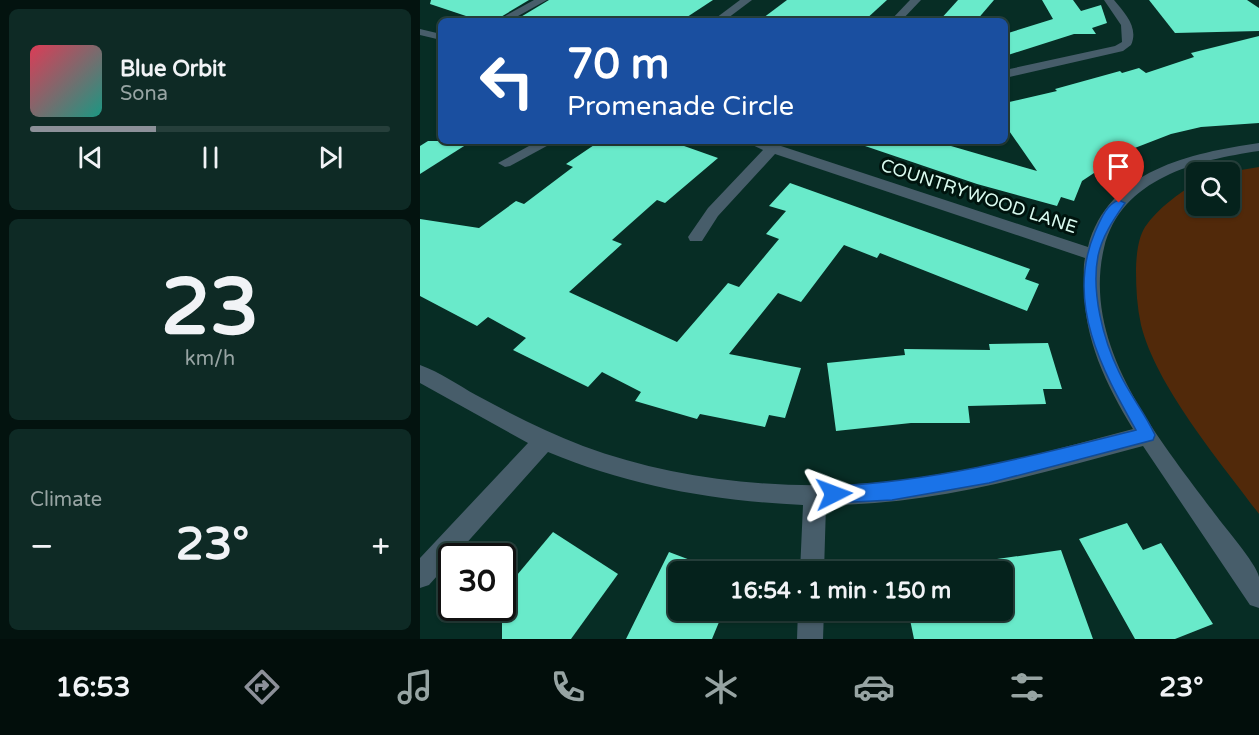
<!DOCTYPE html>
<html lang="en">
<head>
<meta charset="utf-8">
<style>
	body { margin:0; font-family:"Varela Round",sans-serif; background:#0e2a25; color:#f1f3f6; height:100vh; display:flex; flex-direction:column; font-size:22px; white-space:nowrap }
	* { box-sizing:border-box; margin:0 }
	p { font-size:20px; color:#97a4a3 }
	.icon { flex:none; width:33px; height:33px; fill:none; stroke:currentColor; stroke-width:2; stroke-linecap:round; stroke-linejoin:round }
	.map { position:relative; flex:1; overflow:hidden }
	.drawer { display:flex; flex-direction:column; gap:9px; padding:9px; background:#03130f; width:420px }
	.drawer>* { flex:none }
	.banner { position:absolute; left:18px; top:18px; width:570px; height:126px; border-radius:9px; box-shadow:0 2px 4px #0004,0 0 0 2px #263f3b; background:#1a4fa0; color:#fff; overflow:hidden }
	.buttons { position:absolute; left:766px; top:162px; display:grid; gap:12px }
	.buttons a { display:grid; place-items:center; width:54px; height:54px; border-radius:9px; background:#05221c; box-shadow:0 2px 4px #0004,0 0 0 2px #263f3b; font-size:30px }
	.speed { position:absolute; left:18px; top:543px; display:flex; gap:12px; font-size:30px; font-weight:700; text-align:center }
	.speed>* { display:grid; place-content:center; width:78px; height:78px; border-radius:50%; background:#05221c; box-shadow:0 2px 4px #0004,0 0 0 2px #263f3b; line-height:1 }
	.speed .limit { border:3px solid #111; border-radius:9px; background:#fff; color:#111 }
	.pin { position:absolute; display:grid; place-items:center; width:51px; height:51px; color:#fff; margin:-62px -26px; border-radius:50% 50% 50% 0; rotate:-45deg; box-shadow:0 0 6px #0007 }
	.pin .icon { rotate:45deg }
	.me { position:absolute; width:66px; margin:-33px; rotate:87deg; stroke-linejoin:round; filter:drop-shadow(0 0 4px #0008) }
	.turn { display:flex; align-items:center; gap:21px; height:126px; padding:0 30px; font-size:27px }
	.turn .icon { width:78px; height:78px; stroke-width:2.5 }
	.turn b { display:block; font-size:42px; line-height:51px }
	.big { font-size:45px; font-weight:700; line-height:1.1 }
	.drawer .widget { flex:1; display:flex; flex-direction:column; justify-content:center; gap:9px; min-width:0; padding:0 21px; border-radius:9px; background:#0e2a25 }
	.drawer .dial { align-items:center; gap:0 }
	.dial b { font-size:78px; line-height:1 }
	.song { display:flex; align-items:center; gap:18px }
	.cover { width:72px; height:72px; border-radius:9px; background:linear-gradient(135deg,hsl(350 70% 55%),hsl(170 70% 35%)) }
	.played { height:6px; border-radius:3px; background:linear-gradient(90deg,#8c9099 35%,#263f3b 35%) }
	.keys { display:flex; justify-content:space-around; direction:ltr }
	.heat { display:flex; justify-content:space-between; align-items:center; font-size:33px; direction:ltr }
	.trip { position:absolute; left:248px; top:561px; width:345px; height:60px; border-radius:9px; background:#05221c; box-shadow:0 2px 4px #0004,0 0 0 2px #263f3b; font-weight:700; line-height:60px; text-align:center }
	.dock { display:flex; height:96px; justify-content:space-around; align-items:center; background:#020e0b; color:#97a4a3 }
	.dock .icon { width:42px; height:42px }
	.dock .current { color:#8c9099 }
	.dock b { font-size:27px; color:#f1f3f6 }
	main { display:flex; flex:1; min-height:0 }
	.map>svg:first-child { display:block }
	.green { fill:#51290a }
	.building { fill:#69eaca }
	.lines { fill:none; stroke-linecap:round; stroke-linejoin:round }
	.minor { fill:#475d6a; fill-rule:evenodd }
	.route { fill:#1a73e8; stroke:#114b97; stroke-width:1.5 }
	.labels { text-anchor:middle; stroke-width:6; stroke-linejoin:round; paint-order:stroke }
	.street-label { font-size:18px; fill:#dafbf0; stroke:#00140e }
</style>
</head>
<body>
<main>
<section class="drawer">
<div class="widget">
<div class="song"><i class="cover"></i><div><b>Blue Orbit</b><p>Sona</p></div></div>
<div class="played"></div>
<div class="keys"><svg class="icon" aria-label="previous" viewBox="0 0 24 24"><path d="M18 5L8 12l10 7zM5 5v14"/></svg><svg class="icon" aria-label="pause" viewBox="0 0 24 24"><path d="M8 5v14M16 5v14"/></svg><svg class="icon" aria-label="next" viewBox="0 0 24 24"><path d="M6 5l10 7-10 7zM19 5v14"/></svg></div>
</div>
<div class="widget dial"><b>23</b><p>km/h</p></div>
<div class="widget"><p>Climate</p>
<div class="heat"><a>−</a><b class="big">23°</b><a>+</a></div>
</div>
</section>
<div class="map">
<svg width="839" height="639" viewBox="0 0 839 639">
	<rect width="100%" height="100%" fill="#072d25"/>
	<path class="green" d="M839,167V514C801,463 736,386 721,325C717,307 716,289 716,271C716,257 718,238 725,227C738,208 758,194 777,182V206H810L809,172Z"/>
	<g class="building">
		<path d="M11,0H109L74,21H61L10,4Z"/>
		<path d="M129,0H293L261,21H94Z"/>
		<path d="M367,0H467L444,21H339Z"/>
		<path d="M538,0H574L556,21H519Z"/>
		<path d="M622,0H653L661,11L681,5L687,23L672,28L676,34H654L585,56V34L633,19Z"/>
		<path d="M729,0H827L839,8V31L755,33Z"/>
		<path d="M839,36V123L781,127L751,134L707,151L662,181L654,201L641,197L637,206L557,184L445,146L446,141H535L531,146L617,171L585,125V103L637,91L635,89L700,71L702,73L719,68L726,73L774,57L771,53Z"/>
		<path d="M8,141H52L0,174V146Z"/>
		<path d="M180,141H250L298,158L245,203L237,200L192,240L202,244L149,292L257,342L308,283L319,287L359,239L346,234L366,211L349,206L370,183L610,269L605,279L619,284L607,311L460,253L457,258L424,245L381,302L358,293L309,354L381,368L365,418L349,415L345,427L280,414L277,419L215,401L221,392L182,372L168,387L93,350L106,338L68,317L57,326L0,296V219L59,228L96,201L104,204L153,167L146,164Z"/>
		<path d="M628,343L642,389H623L626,404L548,406L550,423H491L416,431L407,363L485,355L484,349L570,350L569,344Z"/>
		<path d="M707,523L723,550L741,543L793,624L755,639H715L659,539Z"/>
		<path d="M133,532L198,574L151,639H82V593Z"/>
		<path d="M641,550L673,639H494L488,610H582V572H486Z"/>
		<path d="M249,552L302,572H258V610H304L292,639H206Z"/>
	</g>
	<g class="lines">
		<g class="minor">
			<path d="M114,0H127L89,21H76Z"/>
			<path d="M320,0H332L304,21H292Z"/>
			<path d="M490,0H501L481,21H470Z"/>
			<path d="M684,0H694C705,13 719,28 711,45L703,51L585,78V70L695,46L702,42L701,25Z"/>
			<path d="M0,29L21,34V40L0,35Z"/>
			<path d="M118,141H136L90,166L85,167L78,163Z"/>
			<path d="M324,141H366L361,146L668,247C688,170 771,153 839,143V151C777,160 701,178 684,248C661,346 738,437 792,510C801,523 837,564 839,577C839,586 839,599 839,608L830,605L723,446C618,474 515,505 406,505L404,572H380L383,505C294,501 210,486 128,452L9,585L0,588V558L108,443L0,383V365C20,372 38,385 56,395C91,414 126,432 163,446C268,485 393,494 504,477C575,467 644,447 713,429C686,384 664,340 664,286C664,276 663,267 665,258L355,154L298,216L282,241H270L268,237L288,208L343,150Z"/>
			<path d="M378,610H404L403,639H377Z"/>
		</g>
	</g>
	<path class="route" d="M699,200L705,203C694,219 682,236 678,256C671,292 683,339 699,372C709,394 725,413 735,435L733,440L569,483L472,500L414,503L408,500L406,494L408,489L414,486C518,481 616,455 716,430C682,370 645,302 675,232C680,221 686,204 699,200Z"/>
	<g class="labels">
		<g class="street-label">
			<text transform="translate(559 196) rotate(18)" y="6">COUNTRYWOOD LANE</text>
		</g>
	</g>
</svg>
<div class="buttons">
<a><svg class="icon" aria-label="search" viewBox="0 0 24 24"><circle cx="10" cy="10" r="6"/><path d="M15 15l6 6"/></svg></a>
</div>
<div class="speed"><div class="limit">30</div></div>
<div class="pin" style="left:699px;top:203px;background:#d93025"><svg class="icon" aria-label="arrive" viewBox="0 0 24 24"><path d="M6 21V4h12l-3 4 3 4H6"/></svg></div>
<svg class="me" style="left:414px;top:494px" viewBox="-20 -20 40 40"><path d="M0-17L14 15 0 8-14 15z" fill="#1a73e8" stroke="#fff" stroke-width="4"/></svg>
<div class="trip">16:54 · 1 min · 150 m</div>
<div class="banner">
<div class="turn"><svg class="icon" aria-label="left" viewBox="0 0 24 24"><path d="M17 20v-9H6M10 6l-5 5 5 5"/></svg><div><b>70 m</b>Promenade Circle</div></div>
</div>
</div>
</main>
<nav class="dock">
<b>16:53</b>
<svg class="icon current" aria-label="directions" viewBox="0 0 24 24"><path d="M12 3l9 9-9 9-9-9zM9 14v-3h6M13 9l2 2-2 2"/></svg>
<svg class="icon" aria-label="music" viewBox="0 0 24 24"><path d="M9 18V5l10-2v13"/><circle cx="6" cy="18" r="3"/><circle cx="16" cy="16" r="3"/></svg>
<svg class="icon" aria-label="phone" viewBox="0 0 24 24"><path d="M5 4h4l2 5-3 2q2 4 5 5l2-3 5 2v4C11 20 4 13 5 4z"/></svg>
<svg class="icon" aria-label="climate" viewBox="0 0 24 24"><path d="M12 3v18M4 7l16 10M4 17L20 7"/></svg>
<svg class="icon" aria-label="car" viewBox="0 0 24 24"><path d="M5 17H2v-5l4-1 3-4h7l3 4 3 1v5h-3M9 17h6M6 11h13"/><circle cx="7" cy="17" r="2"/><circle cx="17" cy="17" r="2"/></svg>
<svg class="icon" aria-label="filters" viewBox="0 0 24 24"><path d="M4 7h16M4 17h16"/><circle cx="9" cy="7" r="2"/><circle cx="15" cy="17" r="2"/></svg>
<b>23°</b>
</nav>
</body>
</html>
